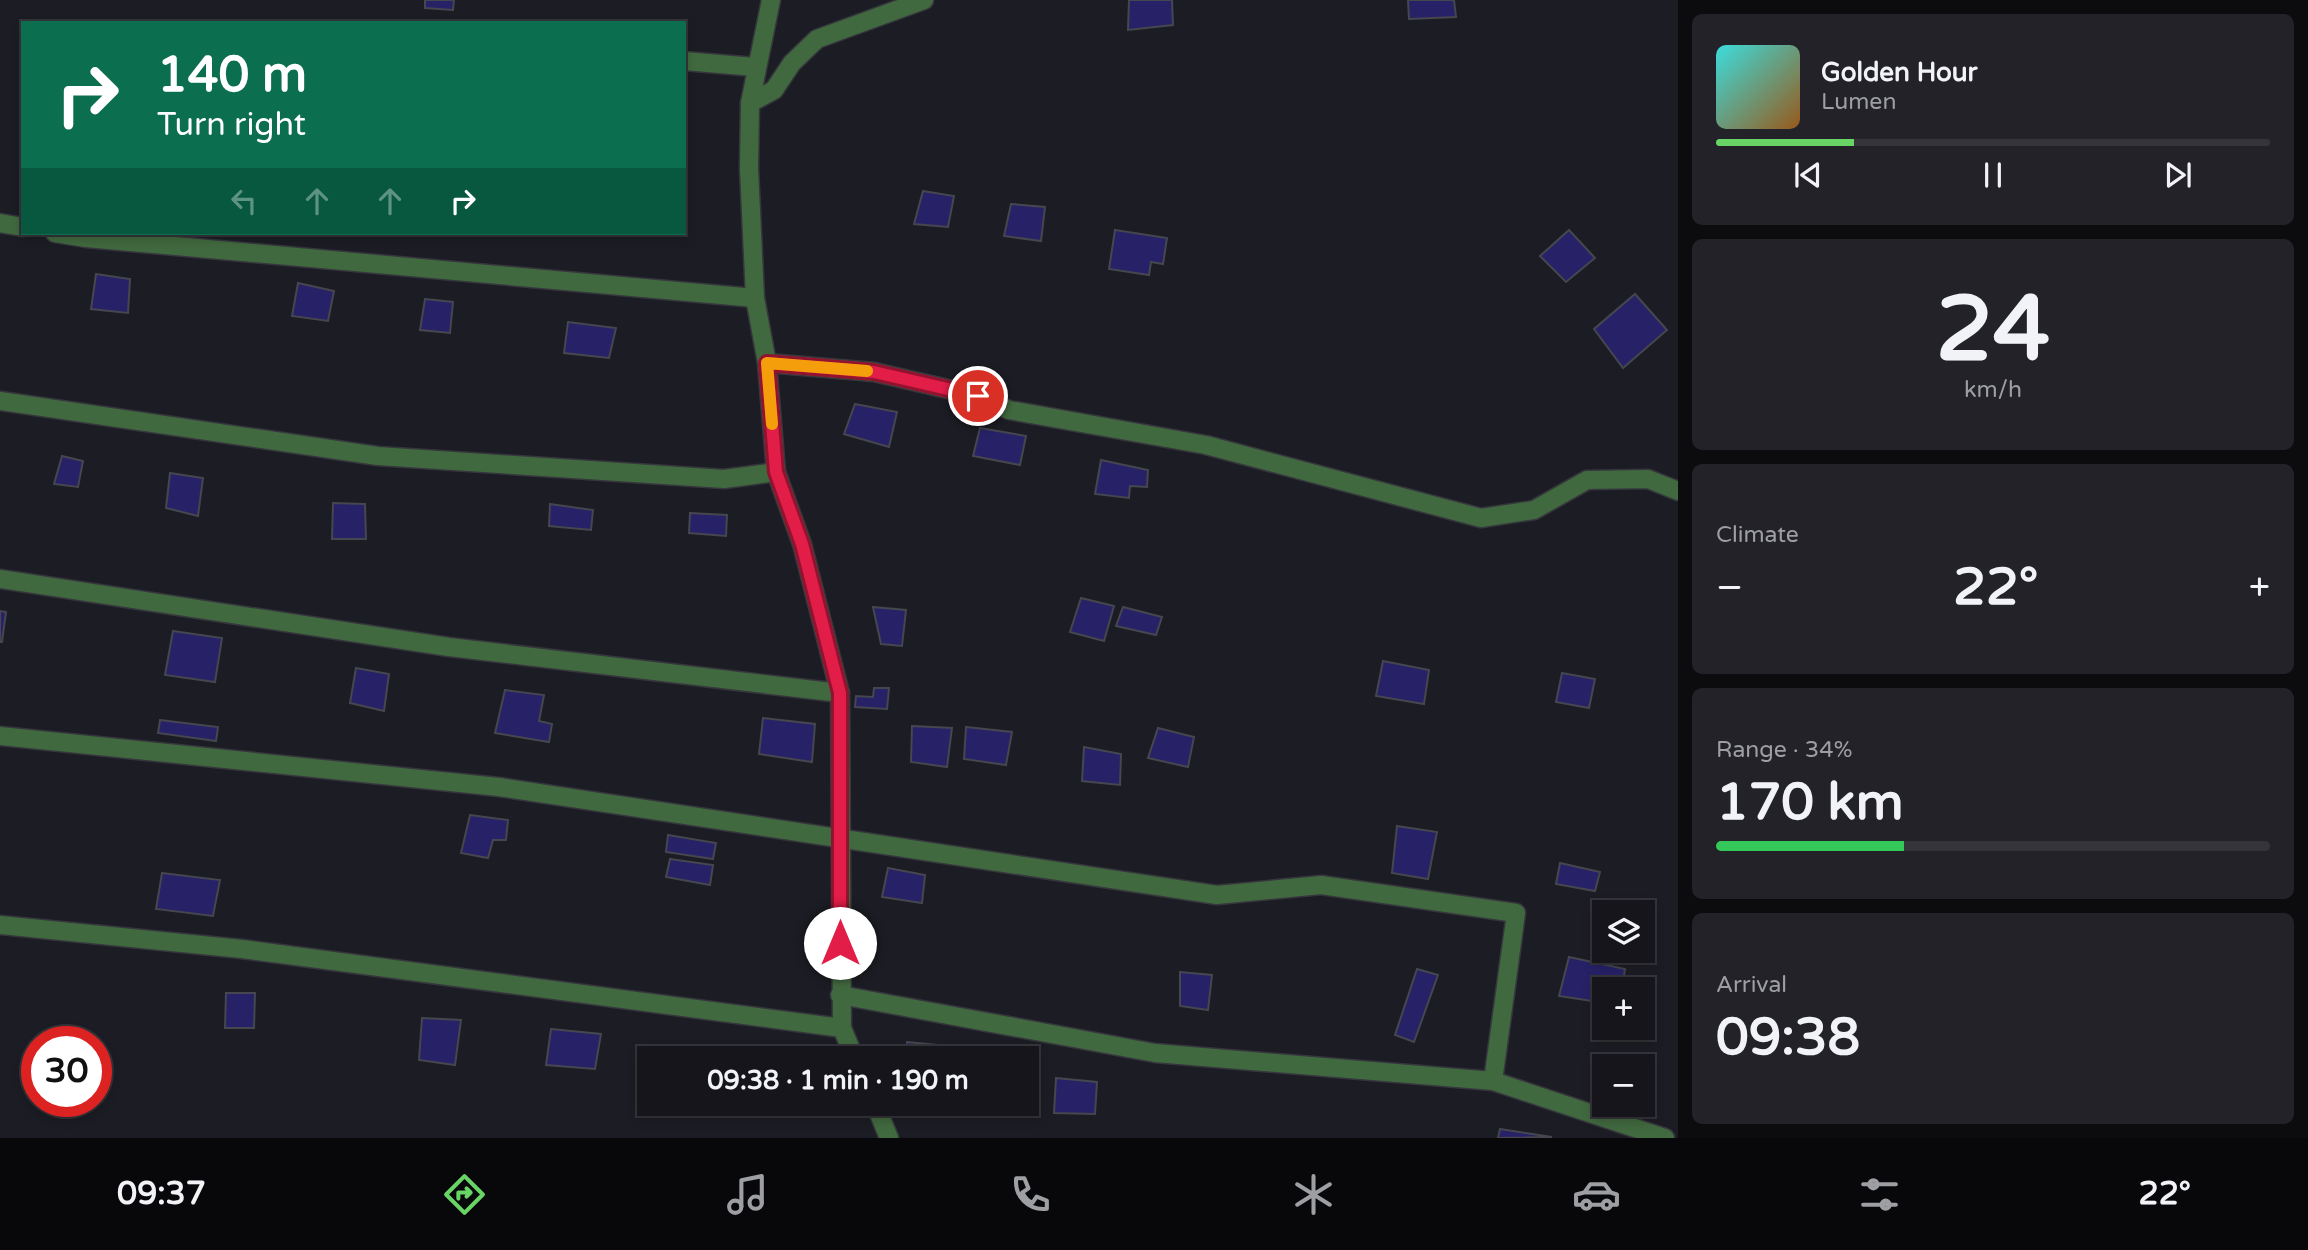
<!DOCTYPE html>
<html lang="en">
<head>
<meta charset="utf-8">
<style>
	body { margin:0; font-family:"Varela Round",sans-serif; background:#222228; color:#f1f3f6; height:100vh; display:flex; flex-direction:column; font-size:26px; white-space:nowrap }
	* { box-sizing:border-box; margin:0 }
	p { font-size:23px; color:#9d9fa3 }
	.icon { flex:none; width:38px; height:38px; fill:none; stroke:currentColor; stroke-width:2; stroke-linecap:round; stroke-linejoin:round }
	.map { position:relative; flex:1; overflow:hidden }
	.side { display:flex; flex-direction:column; gap:14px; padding:14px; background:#0c0c0f; width:630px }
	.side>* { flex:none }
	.banner { position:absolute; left:21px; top:21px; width:665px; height:214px; border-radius:0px; box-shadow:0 4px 10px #0003,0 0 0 2px #34343a; background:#0b6e4f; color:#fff; overflow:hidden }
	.controls { position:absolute; left:1592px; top:900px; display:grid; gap:14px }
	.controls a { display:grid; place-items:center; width:63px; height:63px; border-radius:0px; background:#15151b; box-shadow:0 4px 10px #0003,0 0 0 2px #34343a; font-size:35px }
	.speed { position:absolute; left:21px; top:1026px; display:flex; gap:14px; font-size:35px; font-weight:700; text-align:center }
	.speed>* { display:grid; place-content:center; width:91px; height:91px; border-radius:50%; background:#15151b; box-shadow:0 4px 10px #0003,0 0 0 2px #34343a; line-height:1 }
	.speed .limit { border:10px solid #d22; background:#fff; color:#111 }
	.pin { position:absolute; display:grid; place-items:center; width:60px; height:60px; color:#fff; margin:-30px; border:4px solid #fff; border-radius:50%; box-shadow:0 2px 7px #0007 }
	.me { position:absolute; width:77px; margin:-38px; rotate:0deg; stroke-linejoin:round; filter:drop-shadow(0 0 5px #0008) }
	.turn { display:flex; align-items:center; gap:24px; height:147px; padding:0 21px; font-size:32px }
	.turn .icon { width:91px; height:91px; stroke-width:2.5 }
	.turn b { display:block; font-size:49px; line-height:60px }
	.lanes { display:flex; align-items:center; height:66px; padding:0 21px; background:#0003; justify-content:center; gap:35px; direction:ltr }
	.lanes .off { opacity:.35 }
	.big { font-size:52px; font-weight:700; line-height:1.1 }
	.side .widget { flex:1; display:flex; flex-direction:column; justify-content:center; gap:10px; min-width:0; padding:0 24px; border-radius:10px; background:#222228 }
	.side .dial { align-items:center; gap:0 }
	.dial b { font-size:91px; line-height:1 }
	.song { display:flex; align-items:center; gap:21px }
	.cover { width:84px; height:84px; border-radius:10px; background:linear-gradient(135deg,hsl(180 70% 55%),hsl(30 70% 35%)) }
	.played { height:7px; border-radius:4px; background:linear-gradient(90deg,#68d465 25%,#34343a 25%) }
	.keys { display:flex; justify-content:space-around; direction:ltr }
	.heat { display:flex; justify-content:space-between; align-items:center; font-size:38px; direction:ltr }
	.charge { height:10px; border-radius:5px; background:linear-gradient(90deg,#34c759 34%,#34343a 0) }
	.trip { position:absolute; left:637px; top:1046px; width:402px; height:70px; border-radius:0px; background:#15151b; box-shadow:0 4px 10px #0003,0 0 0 2px #34343a; font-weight:700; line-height:70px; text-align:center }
	.menu { display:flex; height:112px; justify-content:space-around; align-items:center; background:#08080b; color:#9d9fa3 }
	.menu .icon { width:49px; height:49px }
	.menu .on { color:#68d465 }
	.menu b { font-size:32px; color:#f1f3f6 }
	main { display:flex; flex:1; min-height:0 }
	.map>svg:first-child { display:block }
	.building { fill:#272267; stroke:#45464e; stroke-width:2 }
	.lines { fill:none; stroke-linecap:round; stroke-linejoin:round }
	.minor-casing { stroke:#36363d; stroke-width:21 }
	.minor { stroke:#41693f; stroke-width:18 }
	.route-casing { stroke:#92132f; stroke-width:18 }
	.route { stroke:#e11d48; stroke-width:12 }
	.slow { stroke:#f59e0b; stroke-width:12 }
</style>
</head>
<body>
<main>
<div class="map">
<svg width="1678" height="1138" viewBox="0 0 1678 1138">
	<rect width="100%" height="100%" fill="#1c1c24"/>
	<g class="building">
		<path d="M425,0H454L453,10L425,8Z"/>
		<path d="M1129,0H1172L1173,25L1128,30Z"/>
		<path d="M1408,0H1454L1456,17L1409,19Z"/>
		<path d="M923,191L954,196L948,227L914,224Z"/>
		<path d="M1011,204L1045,207L1041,241L1004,236Z"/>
		<path d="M1115,230L1167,238L1163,264L1151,262L1149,275L1109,269Z"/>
		<path d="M1569,230L1595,258L1566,282L1540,256Z"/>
		<path d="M96,274L130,279L128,313L91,309Z"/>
		<path d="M298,283L334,291L328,321L292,316Z"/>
		<path d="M1635,294L1667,330L1623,368L1594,329Z"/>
		<path d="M425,299L453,302L450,333L420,330Z"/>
		<path d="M568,322L616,328L609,358L564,353Z"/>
		<path d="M855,404L897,412L889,447L844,434Z"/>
		<path d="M980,428L1026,436L1020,465L973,456Z"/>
		<path d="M62,456L83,461L78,487L54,484Z"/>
		<path d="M1101,460L1148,470L1147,487L1130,486L1129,498L1095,494Z"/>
		<path d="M170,473L203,478L198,516L166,508Z"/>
		<path d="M333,503L365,504L366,539H332Z"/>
		<path d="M550,504L593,510L591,530L549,526Z"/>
		<path d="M690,513L727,515L726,536L689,533Z"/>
		<path d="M1081,598L1114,606L1104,641L1070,632Z"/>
		<path d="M873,607L906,610L902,646L881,644Z"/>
		<path d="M1123,607L1162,617L1156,635L1116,626Z"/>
		<path d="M0,611L6,612L2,642H0Z"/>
		<path d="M173,631L222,638L215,682L165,675Z"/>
		<path d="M1383,661L1429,670L1424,704L1376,696Z"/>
		<path d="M356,668L389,674L384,711L350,703Z"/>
		<path d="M1562,673L1595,679L1589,708L1556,702Z"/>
		<path d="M874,688H889L887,709L855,707L856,696L873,697Z"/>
		<path d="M505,690L544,695L539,721L552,724L549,742L495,733Z"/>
		<path d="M763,718L815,724L812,762L759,754Z"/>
		<path d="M160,720L218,727L216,741L158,733Z"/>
		<path d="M912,726L952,728L947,767L911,762Z"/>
		<path d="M966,727L1012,732L1006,765L964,759Z"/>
		<path d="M1158,728L1194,737L1188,767L1148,758Z"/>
		<path d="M1084,747L1121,754L1120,785L1082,781Z"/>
		<path d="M470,815L508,820L506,840H493L488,858L461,853Z"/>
		<path d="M1397,826L1437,832L1428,879L1392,873Z"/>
		<path d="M668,835L716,843L713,859L666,852Z"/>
		<path d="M670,859L713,865L710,885L666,877Z"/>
		<path d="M1560,863L1600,872L1595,891L1556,884Z"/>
		<path d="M888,868L925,875L922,903L882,897Z"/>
		<path d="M162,873L220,880L213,916L156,909Z"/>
		<path d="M1569,957L1625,969L1622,989H1605V1003L1559,996Z"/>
		<path d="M1417,969L1438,975L1414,1042L1395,1035Z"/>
		<path d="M1180,972L1212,975L1208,1010L1180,1006Z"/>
		<path d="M226,993H255L254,1028H225Z"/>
		<path d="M422,1018L461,1020L455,1065L419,1060Z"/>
		<path d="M551,1029L601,1034L595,1069L546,1065Z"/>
		<path d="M907,1042L937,1045L935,1059H906Z"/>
		<path d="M707,1046L741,1053L740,1059H705Z"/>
		<path d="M1056,1078L1097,1082L1095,1114L1054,1113Z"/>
		<path d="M1500,1129L1552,1137L1498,1138Z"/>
	</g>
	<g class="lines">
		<g class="minor-casing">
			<g id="minor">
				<path d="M771,0L750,103L749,168L755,298L767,363L776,472L802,544L840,693L842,1028"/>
				<path d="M684,61L755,67"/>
				<path d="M750,103L774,90L792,63L817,39L924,0"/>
				<path d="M0,223L23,227"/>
				<path d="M55,233L86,238L755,298"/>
				<path d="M767,363L874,372L978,396L1009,410L1206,445L1481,518L1534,510L1587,480L1648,479L1678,491"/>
				<path d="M0,401L378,456L724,479L776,472"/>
				<path d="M0,579L449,647L840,693"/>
				<path d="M0,736L499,787L1217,895L1321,885L1516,913L1493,1081"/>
				<path d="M0,925L242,949L842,1028L855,1059"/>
				<path d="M840,995L1155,1053L1493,1081L1665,1138"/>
				<path d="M875,1104L889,1138"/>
			</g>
		</g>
		<use href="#minor" class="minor"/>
	</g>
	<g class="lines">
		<g class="route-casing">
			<path id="route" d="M840,943V693L802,544L776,472L767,363L874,372L978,396"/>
		</g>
		<use href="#route" class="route"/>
		<path class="slow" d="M772,424L767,363L867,371"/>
	</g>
</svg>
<div class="controls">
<a><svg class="icon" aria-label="layers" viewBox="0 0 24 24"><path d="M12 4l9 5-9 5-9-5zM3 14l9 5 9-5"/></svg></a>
<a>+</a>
<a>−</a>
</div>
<div class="speed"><div class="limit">30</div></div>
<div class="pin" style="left:978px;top:396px;background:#d93025"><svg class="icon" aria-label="arrive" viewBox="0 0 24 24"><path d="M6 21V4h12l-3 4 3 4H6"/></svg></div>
<svg class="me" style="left:840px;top:943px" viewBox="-20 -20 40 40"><circle r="19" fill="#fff"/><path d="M0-13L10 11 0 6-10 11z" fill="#e11d48"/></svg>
<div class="trip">09:38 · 1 min · 190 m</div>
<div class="banner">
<div class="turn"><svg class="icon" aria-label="right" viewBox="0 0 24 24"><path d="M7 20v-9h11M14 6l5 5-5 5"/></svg><div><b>140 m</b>Turn right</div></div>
<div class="lanes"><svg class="icon off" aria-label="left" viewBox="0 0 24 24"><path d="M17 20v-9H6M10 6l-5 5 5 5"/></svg><svg class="icon off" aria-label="ahead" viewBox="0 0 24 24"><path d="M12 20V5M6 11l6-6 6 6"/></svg><svg class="icon off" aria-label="ahead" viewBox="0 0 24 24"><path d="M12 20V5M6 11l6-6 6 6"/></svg><svg class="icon" aria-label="right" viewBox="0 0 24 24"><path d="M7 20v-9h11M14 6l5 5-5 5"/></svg></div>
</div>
</div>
<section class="side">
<div class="widget">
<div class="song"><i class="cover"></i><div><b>Golden Hour</b><p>Lumen</p></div></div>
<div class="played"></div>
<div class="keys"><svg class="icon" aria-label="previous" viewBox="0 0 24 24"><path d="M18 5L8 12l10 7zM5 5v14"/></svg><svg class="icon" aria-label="pause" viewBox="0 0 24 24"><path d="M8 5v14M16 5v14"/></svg><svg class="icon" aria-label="next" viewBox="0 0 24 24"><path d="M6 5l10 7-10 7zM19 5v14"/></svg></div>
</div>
<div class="widget dial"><b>24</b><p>km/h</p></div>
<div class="widget"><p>Climate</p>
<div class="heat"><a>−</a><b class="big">22°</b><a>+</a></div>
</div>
<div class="widget"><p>Range · 34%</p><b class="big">170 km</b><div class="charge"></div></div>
<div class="widget"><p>Arrival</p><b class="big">09:38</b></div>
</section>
</main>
<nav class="menu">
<b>09:37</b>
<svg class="icon on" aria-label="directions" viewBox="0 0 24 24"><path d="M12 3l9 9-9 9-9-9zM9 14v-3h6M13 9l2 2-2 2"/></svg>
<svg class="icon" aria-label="music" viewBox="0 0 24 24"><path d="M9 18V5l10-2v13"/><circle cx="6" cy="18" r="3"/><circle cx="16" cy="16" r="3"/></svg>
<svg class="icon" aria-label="phone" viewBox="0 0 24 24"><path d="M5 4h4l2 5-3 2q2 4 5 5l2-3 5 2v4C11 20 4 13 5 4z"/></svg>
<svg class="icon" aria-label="climate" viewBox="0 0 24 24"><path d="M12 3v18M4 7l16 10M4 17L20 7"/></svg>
<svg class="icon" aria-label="car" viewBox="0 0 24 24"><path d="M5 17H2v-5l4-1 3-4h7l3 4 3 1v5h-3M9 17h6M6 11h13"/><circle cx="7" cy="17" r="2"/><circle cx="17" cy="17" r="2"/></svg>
<svg class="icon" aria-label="filters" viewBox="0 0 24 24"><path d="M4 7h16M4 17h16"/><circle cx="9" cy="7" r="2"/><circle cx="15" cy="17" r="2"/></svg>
<b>22°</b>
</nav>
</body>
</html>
